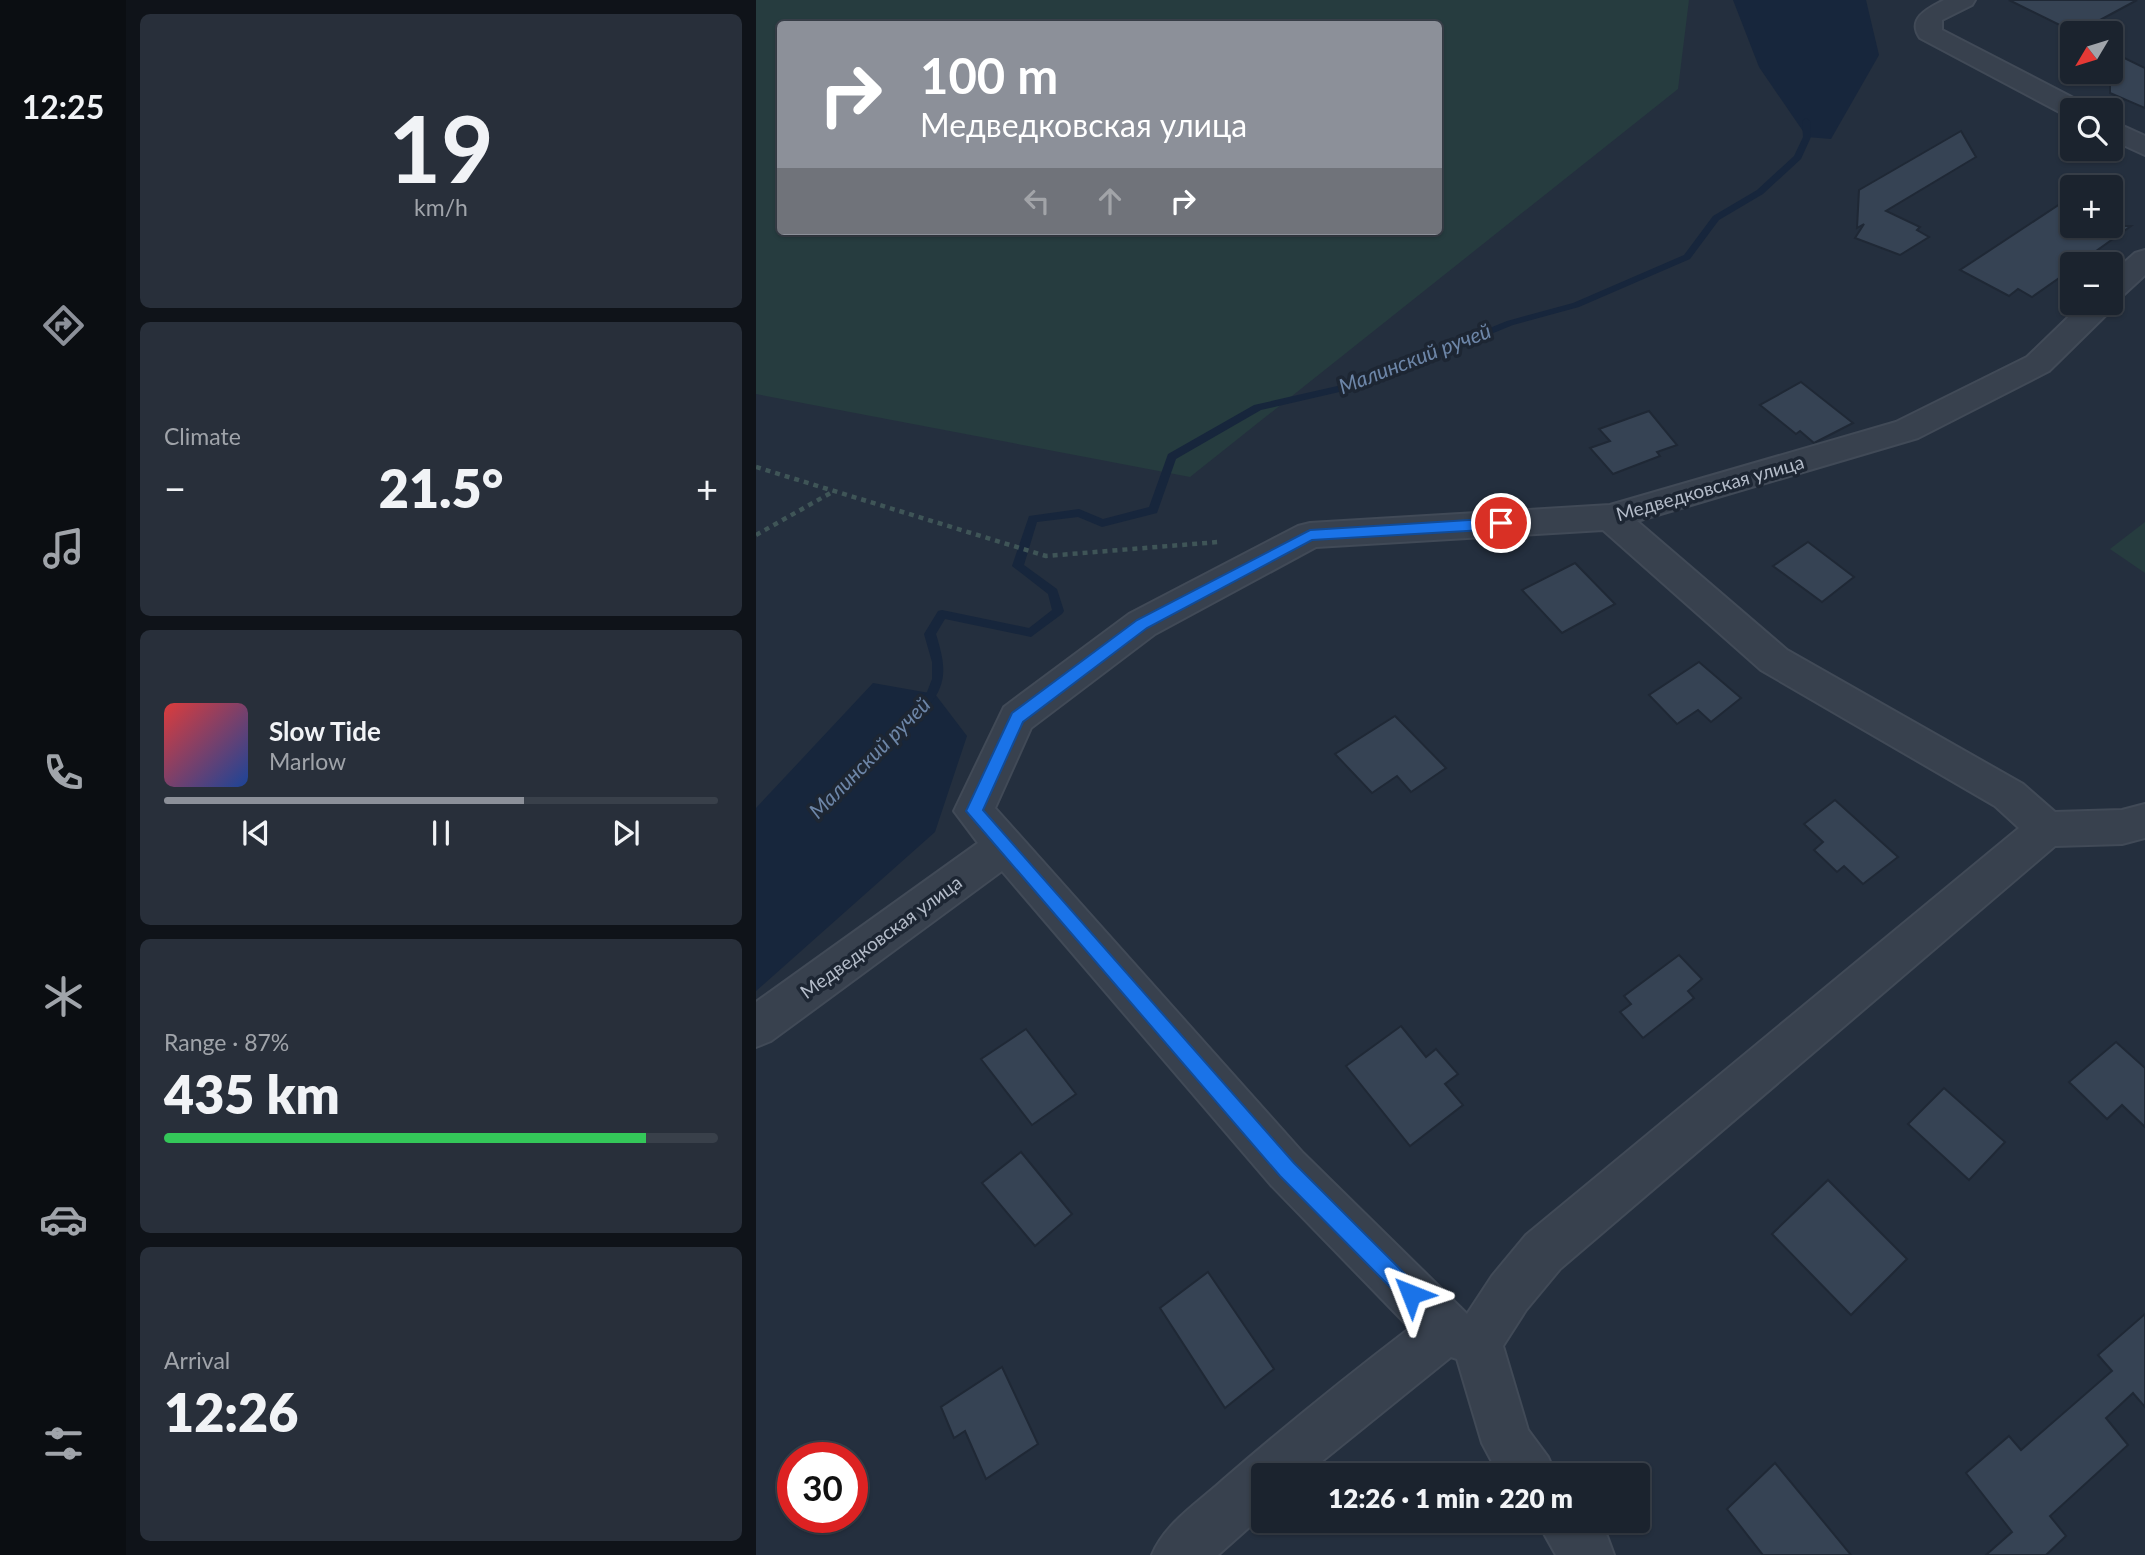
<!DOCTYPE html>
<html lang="en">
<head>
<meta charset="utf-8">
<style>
	body { margin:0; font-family:Lato,sans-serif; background:#282f3a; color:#f1f3f6; height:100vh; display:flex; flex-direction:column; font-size:26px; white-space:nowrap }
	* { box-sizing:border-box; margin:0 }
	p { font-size:23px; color:#a0a4aa }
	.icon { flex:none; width:38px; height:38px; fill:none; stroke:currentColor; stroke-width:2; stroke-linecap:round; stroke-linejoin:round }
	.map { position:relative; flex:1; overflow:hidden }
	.side { display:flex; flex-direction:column; gap:14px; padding:14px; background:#0f1319; width:630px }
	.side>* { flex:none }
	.guide { position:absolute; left:21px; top:21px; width:665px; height:214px; border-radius:7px; box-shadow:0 2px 5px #0004,0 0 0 2px #39404a; background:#8c9099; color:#fff; overflow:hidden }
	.needle { width:46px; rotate:232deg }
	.controls { position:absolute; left:1304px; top:21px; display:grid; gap:14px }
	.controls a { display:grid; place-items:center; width:63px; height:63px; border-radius:7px; background:#1b232e; box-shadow:0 2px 5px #0004,0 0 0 2px #39404a; font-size:35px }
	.speed { position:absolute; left:21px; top:1442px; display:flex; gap:14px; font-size:35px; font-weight:700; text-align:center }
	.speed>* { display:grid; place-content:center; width:91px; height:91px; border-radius:50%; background:#1b232e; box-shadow:0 2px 5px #0004,0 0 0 2px #39404a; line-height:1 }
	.speed .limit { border:10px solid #d22; background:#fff; color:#111 }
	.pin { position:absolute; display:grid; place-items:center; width:60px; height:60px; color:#fff; margin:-30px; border:4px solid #fff; border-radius:50%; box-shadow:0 2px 7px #0007 }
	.me { position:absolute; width:77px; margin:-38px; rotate:315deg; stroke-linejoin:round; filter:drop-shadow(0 0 5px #0008) }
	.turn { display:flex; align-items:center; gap:24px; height:147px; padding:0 28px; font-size:32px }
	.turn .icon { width:91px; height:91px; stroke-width:2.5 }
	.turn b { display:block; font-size:49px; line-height:60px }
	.lanes { display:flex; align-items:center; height:66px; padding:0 28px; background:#0003; justify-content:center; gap:35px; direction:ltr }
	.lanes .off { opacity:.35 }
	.big { font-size:52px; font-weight:800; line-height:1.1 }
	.side .widget { flex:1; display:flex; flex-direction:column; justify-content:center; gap:10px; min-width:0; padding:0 24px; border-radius:10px; background:#282f3a }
	.side .dial { align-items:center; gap:0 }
	.dial b { font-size:91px; line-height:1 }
	.song { display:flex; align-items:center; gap:21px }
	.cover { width:84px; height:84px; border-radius:10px; background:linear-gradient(135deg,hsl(0 70% 55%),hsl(220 70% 35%)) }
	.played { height:7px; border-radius:4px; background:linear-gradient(90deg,#8c9099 65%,#39404a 65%) }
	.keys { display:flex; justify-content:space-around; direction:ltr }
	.heat { display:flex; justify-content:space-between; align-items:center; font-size:38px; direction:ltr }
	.charge { height:10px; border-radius:5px; background:linear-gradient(90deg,#34c759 87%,#39404a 0) }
	.trip { position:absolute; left:495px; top:1463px; width:399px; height:70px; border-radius:7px; background:#1b232e; box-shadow:0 2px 5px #0004,0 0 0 2px #39404a; font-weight:800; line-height:70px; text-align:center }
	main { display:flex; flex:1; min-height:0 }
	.dock { display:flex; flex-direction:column; width:126px; justify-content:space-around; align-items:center; background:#0b0e12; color:#a0a4aa }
	.dock .icon { width:49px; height:49px }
	.dock .selected { color:#8c9099 }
	.dock b { font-size:32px; color:#f1f3f6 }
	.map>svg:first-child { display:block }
	.green { fill:#263c3f; fill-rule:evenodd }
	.water { fill:#17263c }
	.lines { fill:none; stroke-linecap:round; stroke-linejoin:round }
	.stream { fill:#17263c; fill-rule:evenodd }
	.building { fill:#364354; stroke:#1f2835; stroke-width:2 }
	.minor-casing { stroke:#414a57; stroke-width:4 }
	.path { stroke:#3f5557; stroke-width:4.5; stroke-dasharray:5 5; stroke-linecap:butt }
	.minor { fill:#38414e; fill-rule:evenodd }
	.route { fill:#1a73e8; stroke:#114b97; stroke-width:2 }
	.labels { text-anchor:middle; stroke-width:7; stroke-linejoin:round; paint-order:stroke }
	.street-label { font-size:19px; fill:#b4bcc9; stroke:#1d2633 }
	.water-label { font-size:21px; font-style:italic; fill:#6d86a8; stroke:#1d2633 }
</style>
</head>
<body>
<main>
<nav class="dock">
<b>12:25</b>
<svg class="icon selected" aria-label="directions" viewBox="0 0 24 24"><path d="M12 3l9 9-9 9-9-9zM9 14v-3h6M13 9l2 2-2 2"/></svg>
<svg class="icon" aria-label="music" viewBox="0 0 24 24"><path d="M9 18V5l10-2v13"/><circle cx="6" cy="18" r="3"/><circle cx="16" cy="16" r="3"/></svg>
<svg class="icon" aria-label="phone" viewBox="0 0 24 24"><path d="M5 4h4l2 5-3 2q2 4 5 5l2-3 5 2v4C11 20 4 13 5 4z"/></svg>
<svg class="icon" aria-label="climate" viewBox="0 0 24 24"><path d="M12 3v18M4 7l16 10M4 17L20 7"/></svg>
<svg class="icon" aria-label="car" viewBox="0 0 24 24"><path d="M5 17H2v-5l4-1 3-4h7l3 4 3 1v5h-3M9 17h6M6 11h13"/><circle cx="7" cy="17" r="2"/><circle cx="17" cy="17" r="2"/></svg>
<svg class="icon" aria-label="filters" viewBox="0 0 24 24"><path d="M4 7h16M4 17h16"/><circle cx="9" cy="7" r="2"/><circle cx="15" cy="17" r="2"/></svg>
</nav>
<section class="side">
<div class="widget dial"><b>19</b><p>km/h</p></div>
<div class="widget"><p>Climate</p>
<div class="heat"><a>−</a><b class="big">21.5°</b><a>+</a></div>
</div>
<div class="widget">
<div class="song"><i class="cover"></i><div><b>Slow Tide</b><p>Marlow</p></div></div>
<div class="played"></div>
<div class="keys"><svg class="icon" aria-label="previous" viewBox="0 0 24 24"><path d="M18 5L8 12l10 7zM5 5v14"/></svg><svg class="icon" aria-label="pause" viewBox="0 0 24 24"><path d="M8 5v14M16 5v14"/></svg><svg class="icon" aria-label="next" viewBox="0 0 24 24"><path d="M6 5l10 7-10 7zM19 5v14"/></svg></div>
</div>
<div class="widget"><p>Range · 87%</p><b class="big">435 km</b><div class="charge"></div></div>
<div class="widget"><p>Arrival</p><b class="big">12:26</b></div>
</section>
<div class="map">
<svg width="1389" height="1555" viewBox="0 0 1389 1555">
	<rect width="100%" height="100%" fill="#242f3e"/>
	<g class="green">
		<path d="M0,0H933L922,89L434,477L0,394ZM24,24H682V231H24Z"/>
		<path d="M1389,522V573L1354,549Z"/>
	</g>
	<g class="water">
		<path d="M977,0H1110L1123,55L1075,139L1051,137L1003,67Z"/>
		<path d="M117,683L179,694L211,736L179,832L0,991V808Z"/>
	</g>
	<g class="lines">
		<path class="stream" d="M1050,118L1054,121L1055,137L1045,159L1007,194L963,220L934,259L823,307L757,325L605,387L505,410L420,459L401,513L346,527L322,517L281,522L268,565L301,589L308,611L306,614L275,637L189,619L180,634C189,664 193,682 172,707H164L162,704L171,692L176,679V662L168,634L182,611L186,610L273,628L296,610L292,594L256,566L273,516L323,509L347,519L393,507L412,454L498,405L599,382L751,321L817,303L928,255L957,216L1001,190L1038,156L1047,137L1046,121Z"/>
	</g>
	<g class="building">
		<path d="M1253,0H1381L1320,33Z"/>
		<path d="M1354,51L1389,68V108L1354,93Z"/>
		<path d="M1205,131L1220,157L1130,211L1164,227L1161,230L1173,237L1144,255L1099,238L1108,224L1101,228L1103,190Z"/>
		<path d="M1316,196V226H1375L1322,264H1316V269L1276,297L1262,289L1253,296L1204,270Z"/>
		<path d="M1045,382L1097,423L1058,443L1044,431L1040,434L1004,405Z"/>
		<path d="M893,411L921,445L901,452L904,456L857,474L834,448L854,441L843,429Z"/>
		<path d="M1052,542L1098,577L1066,602L1017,566Z"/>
		<path d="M819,563L859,604L806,633L766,590Z"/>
		<path d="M943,662L985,698L955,722L942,710L921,724L893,695Z"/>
		<path d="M639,716L690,768L655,792L641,776L616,793L579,754Z"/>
		<path d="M1079,800L1142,857L1107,884L1088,866L1081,872L1058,850L1067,842L1048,824Z"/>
		<path d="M923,955L946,979L932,991L938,998L887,1038L864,1012L875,1004L868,996Z"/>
		<path d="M645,1026L670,1057L680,1049L702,1074L689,1084L707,1105L654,1146L590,1066Z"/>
		<path d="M270,1029L320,1094L276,1125L225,1059Z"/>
		<path d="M1360,1042L1389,1068V1127L1366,1105L1351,1119L1313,1082Z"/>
		<path d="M1188,1088L1249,1142L1213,1180L1152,1124Z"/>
		<path d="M265,1152L316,1214L279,1246L226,1183Z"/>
		<path d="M1072,1180L1151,1259L1095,1315L1016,1234Z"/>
		<path d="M452,1272L518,1369L469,1408L404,1308Z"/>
		<path d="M1389,1314V1407L1377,1393L1350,1418L1372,1445L1294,1516L1310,1536L1290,1555H1230L1256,1532L1210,1473L1253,1436L1265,1450L1356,1371L1342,1355Z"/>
		<path d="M246,1367L282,1444L230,1479L209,1431L198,1438L185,1407Z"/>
		<path d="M1019,1463L1095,1555H1007L971,1509Z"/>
	</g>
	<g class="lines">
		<g class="minor-casing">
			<g id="minor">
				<path d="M1188,0H1219L1216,5L1186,20V30L1329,104L1333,110H1316V117L1311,116L1164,38C1150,18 1173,8 1188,0Z"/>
				<path d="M1354,120L1389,136V155L1354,139Z"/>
				<path d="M1389,250V275L1364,298L1357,300L1359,303L1355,310L1293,371L1162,438L881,521L1031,650L1267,784L1299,812L1366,810L1389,804V838L1366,844L1299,846L804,1269L770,1310L747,1346L772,1430L792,1457L800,1475H743L726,1443L701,1359L695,1357L549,1475H508V1514L462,1555H396C409,1523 443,1502 468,1479C528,1427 590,1377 654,1328L515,1185L246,871L15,1041L0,1047V1002L222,843L198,811L248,707L373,614L542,526L554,523L854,505L1140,422L1271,357L1327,303H1354V275L1379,253ZM847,530L1005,670L1239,806L1263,828L770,1235L736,1276L711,1314L547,1153L239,808L275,728L399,634L560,547Z"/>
				<path d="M781,1521H839L851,1536L858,1555H800Z"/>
			</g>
		</g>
		<g class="path">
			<path d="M0,467L290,556L462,542"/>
			<path d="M0,535L78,491"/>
		</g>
		<use href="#minor" class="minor"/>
	</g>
	<path class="route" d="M745,518L752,523L745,529L556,540L391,628L267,722L227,810L538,1163L662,1287L665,1294L662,1301L655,1304L648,1301L524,1176L210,811L256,713L381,620L554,530Z"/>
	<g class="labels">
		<g class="street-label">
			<text transform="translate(954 488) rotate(-16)" y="7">Медведковская улица</text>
			<text transform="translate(125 937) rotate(-36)" y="7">Медведковская улица</text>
		</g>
		<g class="water-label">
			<text transform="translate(659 359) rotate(-21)" y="7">Малинский ручей</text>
			<text transform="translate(114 758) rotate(-45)" y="7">Малинский ручей</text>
		</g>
	</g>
</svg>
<div class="controls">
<a><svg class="needle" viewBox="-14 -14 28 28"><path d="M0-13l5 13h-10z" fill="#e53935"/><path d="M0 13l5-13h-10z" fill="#a0a4aa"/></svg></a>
<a><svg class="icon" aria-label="search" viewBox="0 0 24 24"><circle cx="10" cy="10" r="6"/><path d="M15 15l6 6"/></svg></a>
<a>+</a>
<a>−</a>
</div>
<div class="speed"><div class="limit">30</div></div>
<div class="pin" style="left:745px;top:523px;background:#d93025"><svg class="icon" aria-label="arrive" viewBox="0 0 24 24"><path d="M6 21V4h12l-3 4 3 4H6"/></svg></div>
<svg class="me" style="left:655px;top:1294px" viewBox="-20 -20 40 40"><path d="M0-17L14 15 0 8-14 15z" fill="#1a73e8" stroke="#fff" stroke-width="4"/></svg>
<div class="trip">12:26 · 1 min · 220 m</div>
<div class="guide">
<div class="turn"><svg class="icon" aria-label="right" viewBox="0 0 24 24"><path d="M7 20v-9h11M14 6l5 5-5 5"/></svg><div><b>100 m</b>Медведковская улица</div></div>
<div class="lanes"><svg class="icon off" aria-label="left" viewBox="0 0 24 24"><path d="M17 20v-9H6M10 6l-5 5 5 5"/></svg><svg class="icon off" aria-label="ahead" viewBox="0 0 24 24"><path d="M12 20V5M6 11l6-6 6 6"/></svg><svg class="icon" aria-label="right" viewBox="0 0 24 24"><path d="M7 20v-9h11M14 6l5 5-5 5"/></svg></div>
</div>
</div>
</main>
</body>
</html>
